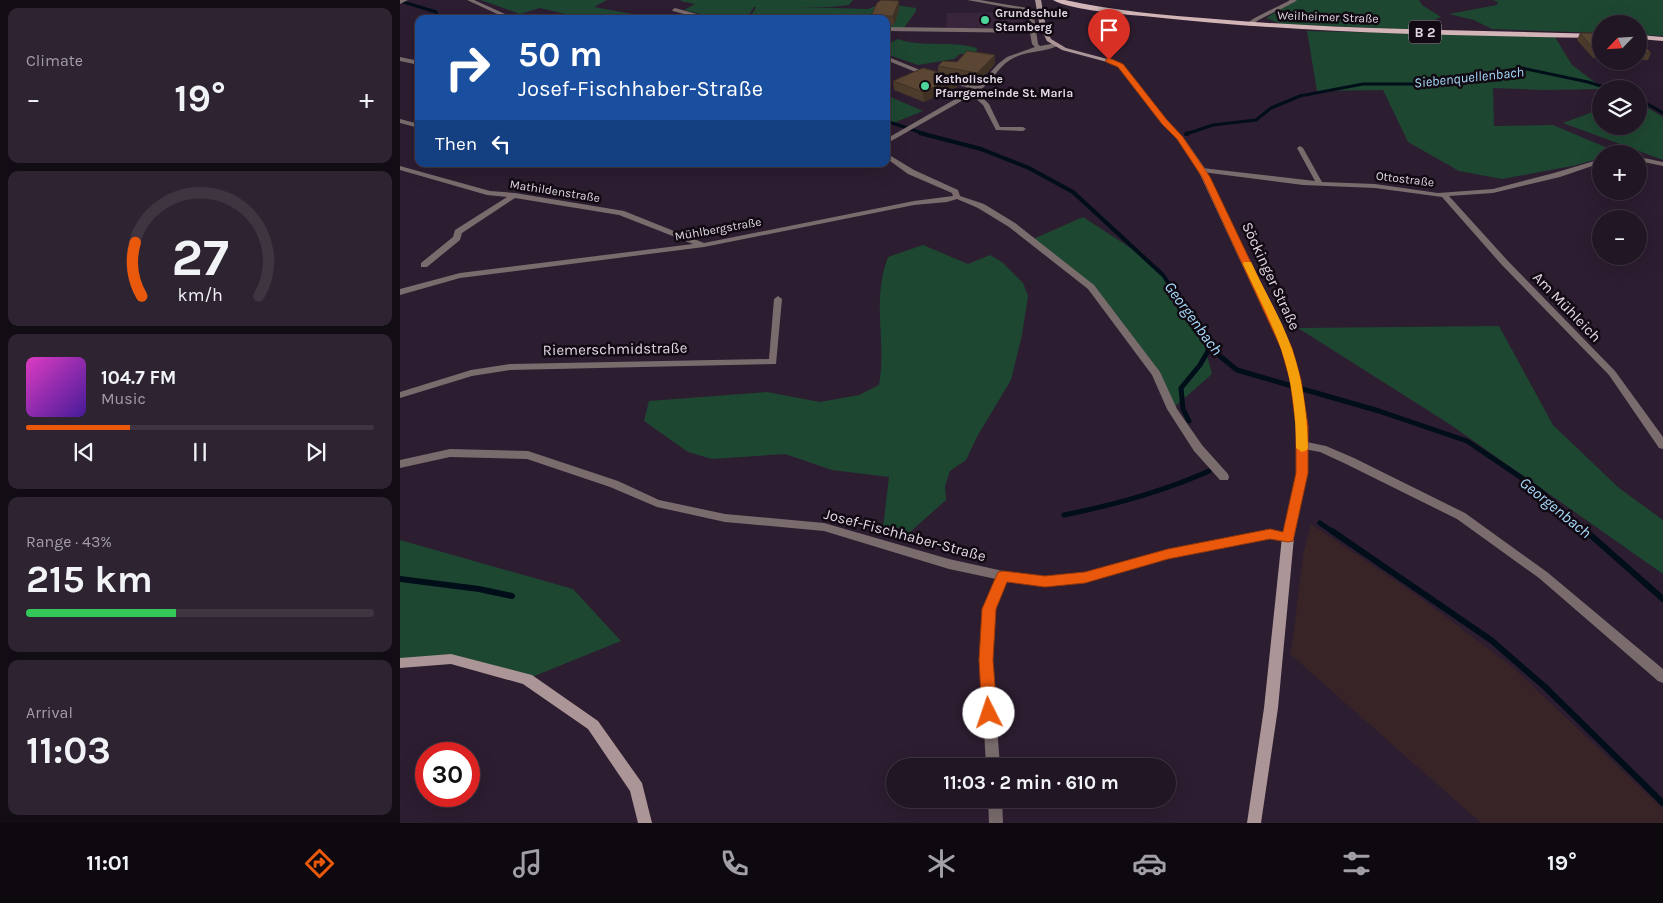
<!DOCTYPE html>
<html lang="en">
<head>
<meta charset="utf-8">
<style>
	body { margin:0; font-family:Karla,sans-serif; background:#2d2331; color:#f1f3f6; height:100vh; display:flex; flex-direction:column; font-size:19px; white-space:nowrap }
	* { box-sizing:border-box; margin:0 }
	p { font-size:16px; color:#a29fa6 }
	.icon { flex:none; width:28px; height:28px; fill:none; stroke:currentColor; stroke-width:2; stroke-linecap:round; stroke-linejoin:round }
	.map { position:relative; flex:1; overflow:hidden }
	.panel { display:flex; flex-direction:column; gap:8px; padding:8px; background:#120c14; width:400px }
	.panel>* { flex:none }
	.banner { position:absolute; left:15px; top:15px; width:475px; height:152px; border-radius:10px; box-shadow:0 5px 20px #0002,0 0 0 1px #3e3541; background:#1a4fa0; color:#fff; overflow:hidden }
	.needle { width:32px; rotate:245deg }
	.fabs { position:absolute; left:1192px; top:15px; display:grid; gap:10px }
	.fabs a { display:grid; place-items:center; width:55px; height:55px; border-radius:50%; background:#211624; box-shadow:0 5px 20px #0002,0 0 0 1px #3e3541; font-size:25px }
	.speed { position:absolute; left:15px; top:742px; display:flex; gap:10px; font-size:25px; font-weight:700; text-align:center }
	.speed>* { display:grid; place-content:center; width:65px; height:65px; border-radius:50%; background:#211624; box-shadow:0 5px 20px #0002,0 0 0 1px #3e3541; line-height:1 }
	.speed .limit { border:8px solid #d22; background:#fff; color:#111 }
	.pin { position:absolute; display:grid; place-items:center; width:42px; height:42px; color:#fff; margin:-51px -21px; border-radius:50% 50% 50% 0; rotate:-45deg; box-shadow:0 0 5px #0007 }
	.pin .icon { rotate:45deg }
	.me { position:absolute; width:55px; margin:-28px; rotate:356deg; stroke-linejoin:round; filter:drop-shadow(0 0 4px #0008) }
	.turn { display:flex; align-items:center; gap:18px; height:105px; padding:0 20px; font-size:22px }
	.turn .icon { width:65px; height:65px; stroke-width:2.5 }
	.turn b { display:block; font-size:35px; line-height:42px }
	.then { display:flex; align-items:center; height:48px; padding:0 20px; background:#0003; gap:10px; font-size:19px }
	.big { font-size:38px; font-weight:700; line-height:1.1 }
	.panel .tile { flex:1; display:flex; flex-direction:column; justify-content:center; gap:8px; min-width:0; padding:0 18px; border-radius:10px; background:#2d2331 }
	.panel .dial { align-items:center; gap:0 }
	.dial svg { height:130px; overflow:visible; fill:none; stroke:#3e3541; stroke-width:7; stroke-linecap:round; text-anchor:middle }
	.dial text { fill:#f1f3f6; stroke:none }
	.song { display:flex; align-items:center; gap:15px }
	.cover { width:60px; height:60px; border-radius:8px; background:linear-gradient(135deg,hsl(310 70% 55%),hsl(260 70% 35%)) }
	.played { height:5px; border-radius:2px; background:linear-gradient(90deg,#ea580c 30%,#3e3541 30%) }
	.keys { display:flex; justify-content:space-around; direction:ltr }
	.heat { display:flex; justify-content:space-between; align-items:center; font-size:28px; direction:ltr }
	.charge { height:8px; border-radius:4px; background:linear-gradient(90deg,#34c759 43%,#3e3541 0) }
	.trip { position:absolute; left:486px; top:758px; width:290px; height:50px; border-radius:25px; background:#211624; box-shadow:0 5px 20px #0002,0 0 0 1px #3e3541; font-weight:700; line-height:50px; text-align:center }
	.dock { display:flex; height:80px; justify-content:space-around; align-items:center; background:#0d090e; color:#a29fa6 }
	.dock .icon { width:35px; height:35px }
	.dock .active { color:#ea580c }
	.dock b { font-size:22px; color:#f1f3f6 }
	main { display:flex; flex:1; min-height:0 }
	.map>svg:first-child { display:block }
	.commercial { fill:#382427 }
	.built { fill:#38253c }
	.green { fill:#1e4732 }
	.lines { fill:none; stroke-linecap:round; stroke-linejoin:round }
	.stream-far3 { stroke:#000e19; stroke-width:3 }
	.stream-far2 { stroke:#000e19; stroke-width:4 }
	.stream-far1 { stroke:#000e19; stroke-width:5 }
	.stream { stroke:#000e19; stroke-width:6 }
	.street { fill:#7a6c6d; fill-rule:evenodd }
	.secondary { fill:#ac9597; fill-rule:evenodd }
	.primary { fill:#d3b5b7; fill-rule:evenodd }
	.wall { fill:#4d3c2c }
	.shaded-wall { fill:#3f3124 }
	.building { fill:#5a4633; stroke:#3f3124 }
	.route { fill:#ea580c; stroke:#983908 }
	.slow { fill:#f59e0b }
	.poi-dot { fill:#4cd49b; stroke:#110a12; stroke-width:2 }
	.labels { text-anchor:middle; stroke-width:5; stroke-linejoin:round; paint-order:stroke }
	.far-poi-label { font-size:12px; font-weight:bold; fill:#e1d7e4; stroke:#110a12; text-anchor:start }
	.far-street-label { font-size:12px; fill:#e1d7e4; stroke:#110a12 }
	.shield { fill:#110a12; stroke:#a39aa5; stroke-width:1 }
	.shield-label { font-size:14px; font-weight:bold; fill:#e1d7e4 }
	.far-water-label { font-size:14px; font-style:italic; fill:#a6dafb; stroke:#110a12 }
	.street-label { font-size:15px; fill:#e1d7e4; stroke:#110a12 }
	.water-label { font-size:16px; font-style:italic; fill:#a6dafb; stroke:#110a12 }
</style>
</head>
<body>
<main>
<section class="panel">
<div class="tile"><p>Climate</p>
<div class="heat"><a>−</a><b class="big">19°</b><a>+</a></div>
</div>
<div class="tile dial"><svg viewBox="0 0 100 80">
<path d="M14 69A42 42 0 1 1 86 69"/>
<path d="M14 69A42 42 0 0 1 10 36" stroke="#ea580c"/>
<text x="50" y="56" font-size="32" font-weight="700">27</text>
<text x="50" y="72" font-size="11">km/h</text>
</svg></div>
<div class="tile">
<div class="song"><i class="cover"></i><div><b>104.7 FM</b><p>Music</p></div></div>
<div class="played"></div>
<div class="keys"><svg class="icon" aria-label="previous" viewBox="0 0 24 24"><path d="M18 5L8 12l10 7zM5 5v14"/></svg><svg class="icon" aria-label="pause" viewBox="0 0 24 24"><path d="M8 5v14M16 5v14"/></svg><svg class="icon" aria-label="next" viewBox="0 0 24 24"><path d="M6 5l10 7-10 7zM19 5v14"/></svg></div>
</div>
<div class="tile"><p>Range · 43%</p><b class="big">215 km</b><div class="charge"></div></div>
<div class="tile"><p>Arrival</p><b class="big">11:03</b></div>
</section>
<div class="map">
<svg width="1263" height="823" viewBox="0 0 1263 823">
	<rect width="100%" height="100%" fill="#2c1d30"/>
	<path class="commercial" d="M911,524L1018,596L1109,664L1263,809V823H1081L890,654L893,639L903,556Z"/>
	<path class="built" d="M622,12L624,29L546,28L547,13Z"/>
	<g class="green">
		<path d="M81,0H207L194,7L238,15H275L291,19H169L174,16L140,8L120,14Z"/>
		<path d="M282,0H453L449,5L430,7H397L468,9C482,2 501,6 516,8V11L504,28H486V19H349L356,7H354L346,19H321L284,10L295,4L280,1Z"/>
		<path d="M896,0H1019L1022,5L1041,17L1034,20L1037,24L1036,27L1027,30L881,24L866,18Z"/>
		<path d="M1093,0H1263V36L1239,35V24H1201V33L1092,29L1074,20L1049,14L1097,5L1098,2Z"/>
		<path d="M907,31L1155,37L1172,65L1204,89L1144,90L1093,88L1094,126L1153,125L1217,152L1201,154V158L1177,165L1102,179L1059,171L1008,142L983,90L917,91Z"/>
		<path d="M498,39C523,48 551,40 577,48L576,54H560L554,59L518,65L486,54V45Z"/>
		<path d="M486,95L523,111L486,126Z"/>
		<path d="M1239,103L1263,117V160L1163,123L1201,109V126H1239Z"/>
		<path d="M683,217L732,249L771,285L800,329L812,374L772,409L757,374L692,287L631,240Z"/>
		<path d="M523,245L568,264L590,255L602,262L623,283L628,296L622,335L611,380L578,435L566,460L550,471L545,486L546,500L509,533L483,527L489,477L432,470L385,454L312,459L288,452L244,421L249,401L367,392L420,402L459,395L479,385C487,340 471,302 488,257Z"/>
		<path d="M1099,326L1153,425L1219,488L1263,520V574L1051,425L898,328Z"/>
		<path d="M0,540L173,589L221,641L127,679L51,659L0,663Z"/>
	</g>
	<g class="lines">
		<g class="stream-far3">
			<path d="M0,1L36,12L39,19"/>
			<path d="M1239,99L1263,113"/>
			<path d="M486,121L525,134"/>
			<path d="M786,134L813,125L856,120L871,108L900,96L963,84H1026L1122,68L1188,82L1210,89"/>
		</g>
		<g class="stream-far2">
			<path d="M520,133L581,149L629,168L673,192L763,275L785,308"/>
			<path d="M786,134L789,133"/>
		</g>
		<g class="stream-far1">
			<path d="M784,306L815,352L837,370L979,411L1067,441L1138,489L1187,532"/>
			<path d="M789,421L783,409L781,388L800,365L811,346"/>
			<path d="M664,515C714,505 762,492 809,471"/>
			<path d="M920,523L933,532"/>
		</g>
		<g class="stream">
			<path d="M932,531L1091,640L1145,687L1263,803"/>
			<path d="M1186,531L1263,599"/>
			<path d="M0,579L79,589L112,596"/>
		</g>
		<g class="street">
			<path d="M0,0H8L0,4Z"/>
			<path d="M67,0H74L116,19H108Z"/>
			<path d="M567,0H580L633,9L638,44L640,46L656,43L659,45C645,53 625,50 610,60C597,68 591,84 577,92L589,104L600,127H623L626,129L623,131L596,130L583,105L572,95L486,144V139L573,89L542,81V79L578,86L598,64L607,57L635,47L632,44L630,33L486,31V27L630,29L628,11Z"/>
			<path d="M890,0H897C887,8 855,19 851,26L846,25C850,18 881,6 890,0Z"/>
			<path d="M275,8L311,18L312,19H302L273,11L272,10Z"/>
			<path d="M486,56L532,75L533,76L528,77L486,60Z"/>
			<path d="M0,57L19,61V65L0,61Z"/>
			<path d="M0,119L19,124V128L0,123Z"/>
			<path d="M900,146L903,148L922,182L975,184L1038,193L1093,189L1154,173L1201,159V163L1160,177L1093,193L1049,196L1107,260L1215,371L1263,437V449L1259,448L1209,375L1101,264L1042,197L975,188L903,185L802,172L798,170L802,168L915,181L897,148Z"/>
			<path d="M486,153L514,170L558,190L560,196L584,204L615,223L694,285L760,372L777,409L802,445L828,474L829,477L828,480H820L794,451L767,409L752,375L688,289L609,227L578,208L557,199L547,202L514,205L304,247L60,278L0,295V289L60,273L293,244L219,215L115,198L62,233L60,240L27,267H21V263L53,237L55,230L107,197L87,195L0,170V166L90,191L115,193L224,211L304,243L514,201L553,196L552,193L508,174L486,158Z"/>
			<path d="M1239,157L1263,162V166L1239,161Z"/>
			<path d="M378,296L382,299L376,364L110,370L72,376L0,398V392L71,370L110,364L369,359L374,299Z"/>
			<path d="M902,441L926,446L954,458L1065,513L1147,572L1263,669V683L1258,681L1139,578L1057,519L946,464L920,452L898,448L897,445Z"/>
			<path d="M50,449L128,451L218,481L259,500L325,514L424,523L549,559L603,571L645,576L685,573L768,550L870,530L892,534L894,537L892,540L888,541L870,538L768,558L685,583L645,586L607,581L595,609L592,660L600,766H586L580,660L583,609L596,579L549,569L424,531L325,522L257,507L210,487L127,459L50,457L0,468V460Z"/>
			<path d="M588,799H602L603,823H589Z"/>
		</g>
		<g class="secondary">
			<path d="M635,0H641L646,27L651,39L666,48L711,60L722,65L766,121L783,137L806,170L891,348L900,380L907,426V473L894,537L878,708L861,823H847L864,708L882,537L897,473V426L890,380L881,348L798,170L777,138L762,123L718,67L707,62L662,50L647,41L640,27Z"/>
			<path d="M51,654L132,675L198,721L242,783L252,823H238L230,791L188,729L123,684L51,664L0,668V658Z"/>
		</g>
		<g class="primary">
			<path d="M653,0H665C714,11 765,15 815,19C943,30 1072,30 1201,34V38C1052,36 901,33 753,17C731,15 668,10 653,0Z"/>
			<path d="M1239,35L1263,37V41L1239,39Z"/>
		</g>
	</g>
	<g class="wall">
		<path d="M499,9L494,25H486V19H472L471,16Z"/>
		<path d="M1180,33H1201V58H1193L1177,40Z"/>
		<path d="M1239,41L1251,53L1248,60H1239Z"/>
		<path d="M595,55V64L578,83L557,78V87L524,102L494,90L493,81L538,72V66Z"/>
	</g>
	<g class="shaded-wall">
		<path d="M499,1V9L494,25L493,16Z"/>
		<path d="M595,55V64L578,83L577,73Z"/>
		<path d="M557,77V87L524,102L523,92Z"/>
	</g>
	<g class="building">
		<path d="M481,0L499,1L493,16H471L477,3Z"/>
		<path d="M1180,33H1201V51H1195Z"/>
		<path d="M1239,41L1251,53L1239,52Z"/>
		<path d="M567,51L595,55L577,73L538,66L543,61L557,62Z"/>
		<path d="M523,68L557,77L523,92L493,81Z"/>
	</g>
	<path class="route" d="M709,58L723,64L767,120L782,136L810,177L892,348L901,380L908,426V473L893,541L888,542L870,539L768,559L685,583L645,587L607,582L596,609L593,660L597,713L595,718L589,720L584,718L582,713L579,660L582,609L598,572L603,571L645,576L685,572L768,549L870,529L883,532L896,473V426L890,380L881,348L802,177L777,139L762,124L718,67L706,62V59Z"/>
	<path class="slow" d="M844,262H851L852,264C865,292 882,320 892,349C903,380 907,414 908,448L907,450L902,452L896,448C896,414 892,380 881,349C871,320 856,292 843,264Z"/>
	<g class="poi-dot">
		<circle cx="585" cy="20" r="5"/>
		<circle cx="525" cy="86" r="5"/>
	</g>
	<g class="labels">
		<g class="far-poi-label">
			<text x="595" y="17">Grundschule<tspan x="595" dy="14">Starnberg</tspan></text>
			<text x="535" y="83">Katholische<tspan x="535" dy="14">Pfarrgemeinde St. Maria</tspan></text>
		</g>
		<g class="far-street-label">
			<text transform="translate(928 17) rotate(2)" y="4">Weilheimer Straße</text>
			<text transform="translate(1005 179) rotate(7)" y="4">Ottostraße</text>
			<text transform="translate(155 191) rotate(9)" y="4">Mathildenstraße</text>
			<text transform="translate(318 229) rotate(-10)" y="4">Mühlbergstraße</text>
		</g>
		<rect class="shield" x="1009" y="20.5" width="32" height="23" rx="4"/>
		<g class="shield-label">
			<text x="1025" y="37">B 2</text>
		</g>
		<g class="far-water-label">
			<text transform="translate(1069 77) rotate(-6)" y="5">Siebenquellenbach</text>
		</g>
		<g class="street-label">
			<text transform="translate(871 276) rotate(65)" y="5">Söckinger Straße</text>
			<text transform="translate(1167 307) rotate(46)" y="5">Am Mühleich</text>
			<text transform="translate(215 349) rotate(-1)" y="5">Riemerschmidstraße</text>
			<text transform="translate(505 535) rotate(15)" y="5">Josef-Fischhaber-Straße</text>
		</g>
		<g class="water-label">
			<text transform="translate(794 318) rotate(54)" y="6">Georgenbach</text>
			<text transform="translate(1156 507) rotate(39)" y="6">Georgenbach</text>
		</g>
	</g>
</svg>
<div class="fabs">
<a><svg class="needle" viewBox="-14 -14 28 28"><path d="M0-13l5 13h-10z" fill="#e53935"/><path d="M0 13l5-13h-10z" fill="#a29fa6"/></svg></a>
<a><svg class="icon" aria-label="layers" viewBox="0 0 24 24"><path d="M12 4l9 5-9 5-9-5zM3 14l9 5 9-5"/></svg></a>
<a>+</a>
<a>−</a>
</div>
<div class="speed"><div class="limit">30</div></div>
<div class="pin" style="left:709px;top:60px;background:#d93025"><svg class="icon" aria-label="arrive" viewBox="0 0 24 24"><path d="M6 21V4h12l-3 4 3 4H6"/></svg></div>
<svg class="me" style="left:589px;top:713px" viewBox="-20 -20 40 40"><circle r="19" fill="#fff"/><path d="M0-13L10 11 0 6-10 11z" fill="#ea580c"/></svg>
<div class="trip">11:03 · 2 min · 610 m</div>
<div class="banner">
<div class="turn"><svg class="icon" aria-label="right" viewBox="0 0 24 24"><path d="M7 20v-9h11M14 6l5 5-5 5"/></svg><div><b>50 m</b>Josef-Fischhaber-Straße</div></div>
<div class="then">Then<svg class="icon" aria-label="left" viewBox="0 0 24 24"><path d="M17 20v-9H6M10 6l-5 5 5 5"/></svg></div>
</div>
</div>
</main>
<nav class="dock">
<b>11:01</b>
<svg class="icon active" aria-label="directions" viewBox="0 0 24 24"><path d="M12 3l9 9-9 9-9-9zM9 14v-3h6M13 9l2 2-2 2"/></svg>
<svg class="icon" aria-label="music" viewBox="0 0 24 24"><path d="M9 18V5l10-2v13"/><circle cx="6" cy="18" r="3"/><circle cx="16" cy="16" r="3"/></svg>
<svg class="icon" aria-label="phone" viewBox="0 0 24 24"><path d="M5 4h4l2 5-3 2q2 4 5 5l2-3 5 2v4C11 20 4 13 5 4z"/></svg>
<svg class="icon" aria-label="climate" viewBox="0 0 24 24"><path d="M12 3v18M4 7l16 10M4 17L20 7"/></svg>
<svg class="icon" aria-label="car" viewBox="0 0 24 24"><path d="M5 17H2v-5l4-1 3-4h7l3 4 3 1v5h-3M9 17h6M6 11h13"/><circle cx="7" cy="17" r="2"/><circle cx="17" cy="17" r="2"/></svg>
<svg class="icon" aria-label="filters" viewBox="0 0 24 24"><path d="M4 7h16M4 17h16"/><circle cx="9" cy="7" r="2"/><circle cx="15" cy="17" r="2"/></svg>
<b>19°</b>
</nav>
</body>
</html>
